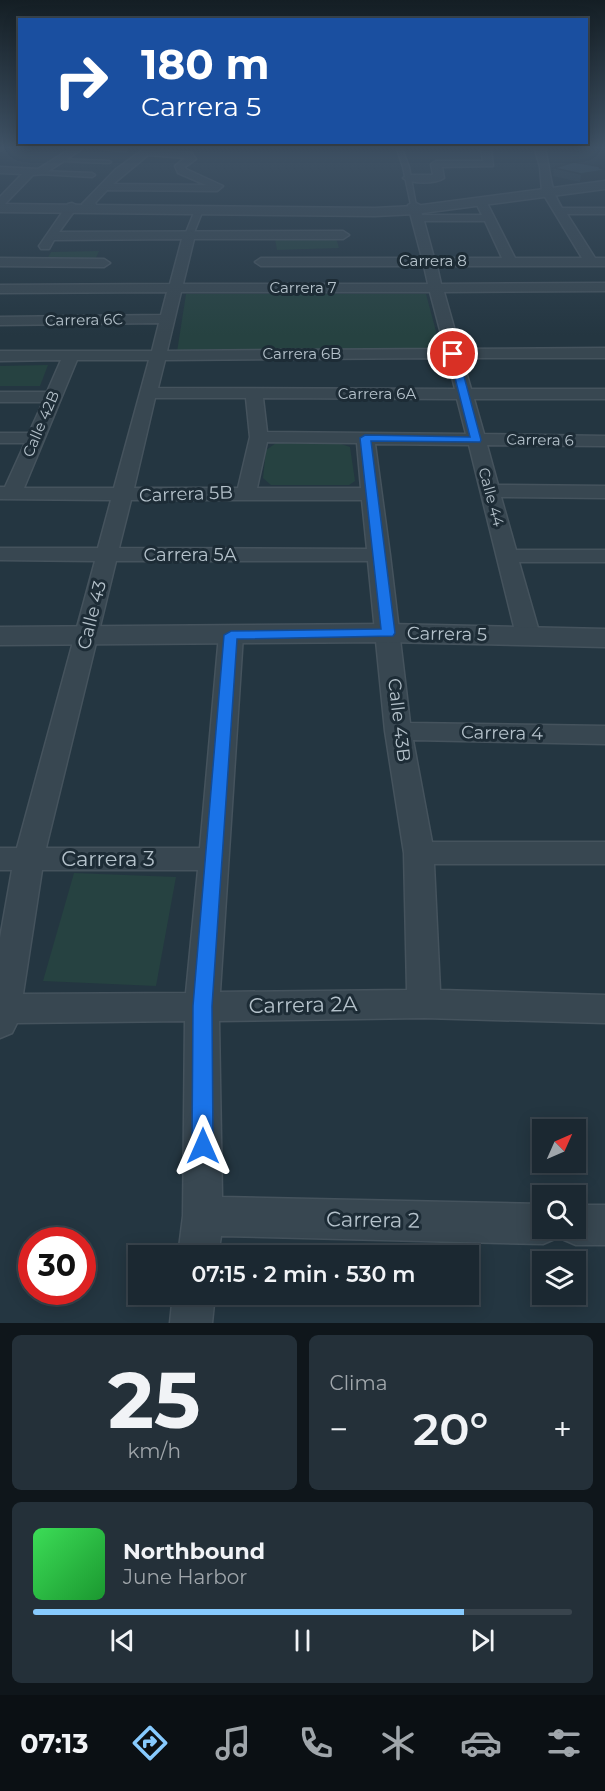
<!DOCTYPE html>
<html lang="es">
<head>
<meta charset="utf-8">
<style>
	body { margin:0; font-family:Montserrat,sans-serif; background:#243039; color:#f1f3f6; height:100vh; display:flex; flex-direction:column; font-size:22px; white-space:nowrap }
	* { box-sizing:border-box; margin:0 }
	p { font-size:20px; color:#a0a6ab }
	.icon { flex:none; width:33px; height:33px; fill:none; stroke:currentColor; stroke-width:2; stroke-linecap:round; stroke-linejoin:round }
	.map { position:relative; height:1323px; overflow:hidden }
	.drawer { display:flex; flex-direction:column; gap:12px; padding:12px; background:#0f161b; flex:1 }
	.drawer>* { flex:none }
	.top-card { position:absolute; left:18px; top:18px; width:570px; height:126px; border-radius:0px; box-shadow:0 3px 15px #0003,0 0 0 2px #39444d; background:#1a4fa0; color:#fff; overflow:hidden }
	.needle { width:39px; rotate:45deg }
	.controls { position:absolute; left:532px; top:1119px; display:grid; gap:12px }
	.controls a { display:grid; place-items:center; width:54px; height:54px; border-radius:0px; background:#1b2831; box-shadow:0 3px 15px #0003,0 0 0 2px #39444d; font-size:30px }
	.speed { position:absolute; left:18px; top:1227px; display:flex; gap:12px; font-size:30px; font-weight:700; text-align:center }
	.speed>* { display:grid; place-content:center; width:78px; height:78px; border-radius:50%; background:#1b2831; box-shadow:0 3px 15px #0003,0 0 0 2px #39444d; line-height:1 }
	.speed .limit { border:9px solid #d22; background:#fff; color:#111 }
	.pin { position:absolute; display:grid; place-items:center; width:51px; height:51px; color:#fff; margin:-26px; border:3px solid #fff; border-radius:50%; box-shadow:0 2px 6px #0007 }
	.me { position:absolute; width:66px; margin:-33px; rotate:0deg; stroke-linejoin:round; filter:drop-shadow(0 0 4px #0008) }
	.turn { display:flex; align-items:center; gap:21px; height:126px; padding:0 24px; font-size:27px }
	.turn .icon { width:78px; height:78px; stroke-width:2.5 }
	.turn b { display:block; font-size:42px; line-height:51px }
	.big { font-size:45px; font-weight:600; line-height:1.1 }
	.drawer .card { flex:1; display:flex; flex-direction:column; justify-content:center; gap:9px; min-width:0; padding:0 21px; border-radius:9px; background:#243039 }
	.drawer .dial { align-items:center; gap:0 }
	.dial b { font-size:78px; line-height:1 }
	.song { display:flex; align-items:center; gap:18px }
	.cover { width:72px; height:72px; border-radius:9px; background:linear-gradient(135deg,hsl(130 70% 55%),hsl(130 70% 35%)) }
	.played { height:6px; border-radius:3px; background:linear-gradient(90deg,#87cafe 80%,#39444d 80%) }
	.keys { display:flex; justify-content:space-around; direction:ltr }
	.heat { display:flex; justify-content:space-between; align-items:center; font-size:33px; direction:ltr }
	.drawer .tiles { flex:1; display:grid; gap:12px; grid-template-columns:1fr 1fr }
	.card:last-child { grid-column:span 2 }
	.trip { position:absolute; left:128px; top:1245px; width:351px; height:60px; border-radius:0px; background:#1b2831; box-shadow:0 3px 15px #0003,0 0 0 2px #39444d; font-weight:600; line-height:60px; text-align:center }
	.tabs { display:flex; height:96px; justify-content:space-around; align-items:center; background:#0b1014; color:#a0a6ab }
	.tabs .icon { width:42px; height:42px }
	.tabs .selected { color:#87cafe }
	.tabs b { font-size:27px; color:#f1f3f6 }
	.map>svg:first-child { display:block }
	.green { fill:#264241 }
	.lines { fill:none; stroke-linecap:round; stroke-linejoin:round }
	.service-casing { stroke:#45535d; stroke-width:3 }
	.pedestrian-casing { stroke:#45535d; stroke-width:3 }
	.minor-casing { stroke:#45535d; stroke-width:3 }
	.tertiary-casing { stroke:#45535d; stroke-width:3 }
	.service { fill:#384751; fill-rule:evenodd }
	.pedestrian { fill:#384751; fill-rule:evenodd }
	.minor { fill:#384751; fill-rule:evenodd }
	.tertiary { fill:#384751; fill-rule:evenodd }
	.wall { fill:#2c3e4a }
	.shaded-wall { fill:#24323c }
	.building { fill:#334856; stroke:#24323c; stroke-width:1.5 }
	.route { fill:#1a73e8; stroke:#114b97; stroke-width:1.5 }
	.labels { text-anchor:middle; stroke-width:6; stroke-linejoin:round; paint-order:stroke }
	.far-street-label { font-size:15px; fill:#b5c2cb; stroke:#1d2c36 }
	.street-label { font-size:18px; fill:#b5c2cb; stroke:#1d2c36 }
	.near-street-label { font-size:21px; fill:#b5c2cb; stroke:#1d2c36 }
</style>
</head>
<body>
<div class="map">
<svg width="605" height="1323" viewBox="0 0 605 1323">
	<rect width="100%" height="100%" fill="#243641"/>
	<g class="green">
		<path d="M336,238L339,248L277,250L275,239Z"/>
		<path d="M99,251L95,260L46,261L51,252Z"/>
		<path d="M186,294H426L442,354L177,352Z"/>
		<path d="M48,365L40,386H0V366Z"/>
		<path d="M279,441L338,443L350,447L355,481L349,485H271L263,478L266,450Z"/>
		<path d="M74,873L176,877L156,986L43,981Z"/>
	</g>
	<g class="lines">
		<g class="service-casing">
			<g id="service">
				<path d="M0,149H3L0,151Z"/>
				<path d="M101,149H127V150L125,151Z"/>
				<path d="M397,149H402L409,167L416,206L411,205L403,167Z"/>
				<path d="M59,159L109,161L111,162L109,163L61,161Z"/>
				<path d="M38,171L92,173L95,175L92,177L40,174Z"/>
			</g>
		</g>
		<g class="pedestrian-casing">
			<path id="pedestrian" d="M199,207L203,210L193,235L186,237L185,235L195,210Z"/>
		</g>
		<g class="minor-casing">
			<g id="minor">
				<path d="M70,149H82L44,174L33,175L4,205L0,206V197L22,174L0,173V167L38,169Z"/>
				<path d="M144,149L192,153L196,159L185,167L186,169L223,186L217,191L107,190L95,203L97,206L93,211H85L82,204L84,202L115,170ZM148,155L185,158L175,166L178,173L206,185L113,184Z"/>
				<path d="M481,149H491L493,166L442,167L444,178C436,184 411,184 403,178L408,175H433L431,164L436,161H483Z"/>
				<path d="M535,149H545C551,172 549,187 562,208H605V214H567L595,258H605V266H437L441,284L605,283V291L444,292L460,349L605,348V358H462L471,389H605V399H474L484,434L605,436V446L487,445L498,485L605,486V498L501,497L516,550H605V562H519L540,635L536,640L528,642L520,640L516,635L469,445L375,444L390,555L410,723L605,726V744L413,740L432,842H605V864H434L440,990L605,995V1023L424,1018L219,1021L222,1197L543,1204V1228H576V1205H605V1245H576L562,1239L559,1233L557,1238L543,1244L221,1236L218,1256H178L183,1216L185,1021L17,1023L12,1033L0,1038V938L12,870H0V848H17L95,561L0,560V548H98L111,500L0,499V487H5L25,443H0V433H29L43,402H0V392H47L61,360L0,361V351H152L159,323L0,325V317L161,315L167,292L0,293V285L170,284L182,239L54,240L49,249H41L39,246L68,204L72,203L78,206L59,232L343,231L349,235L343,239H194L183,284H428L424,266H261L255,262L261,258H422L408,205L414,202L420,205L422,215H482L476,203L478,201H486L515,258H582L542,192L540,167ZM424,221H485L502,258H434ZM181,292H430L445,349L167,351ZM447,358L455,389L158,388L165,360ZM77,360H149L114,488H24ZM155,398H246L250,437L238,488H134ZM263,398L457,399L466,434L267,432ZM267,442L357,443L361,488H257ZM131,500H362L367,549L119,548ZM116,561H368L385,731L404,853L407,990L220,992L243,635L239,630L231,628L223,630L219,635L200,848H46ZM42,870H198L186,993L23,994Z"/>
				<path d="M0,258L104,259L110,263L104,267L0,266Z"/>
				<path d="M173,1294H215L212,1323H170Z"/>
			</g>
		</g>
		<g class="tertiary-casing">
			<g id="tertiary">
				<path d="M605,181V189L415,214L375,216L0,212V204L375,208L415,206Z"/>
				<path d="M388,624L605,629V647L388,642L0,645V627Z"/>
			</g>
		</g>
		<use href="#service" class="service"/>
		<use href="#pedestrian" class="pedestrian"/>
		<use href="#minor" class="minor"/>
		<use href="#tertiary" class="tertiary"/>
	</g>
	<path class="wall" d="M602,167L580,182L553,176L554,168Z"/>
	<path class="shaded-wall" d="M602,167V171L605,170V179L580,182L581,174Z"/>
	<path class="building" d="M574,162L602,167L599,168L605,169V170L581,174L554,168Z"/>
	<linearGradient id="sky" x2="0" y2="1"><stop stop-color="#141e24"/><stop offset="0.44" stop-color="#3f5265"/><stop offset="1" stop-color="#3f5265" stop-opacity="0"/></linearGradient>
	<rect width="605" height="335" fill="url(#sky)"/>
	<path class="route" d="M453,351L458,354L481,440L480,442L371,441L395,633L393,636L237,639L212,1006L213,1146L210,1153L203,1156L195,1153L192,1146L193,1006L224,635L231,631L381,629L360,438L365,435L470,437L449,354Z"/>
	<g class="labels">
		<g class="far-street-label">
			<text x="433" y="266">Carrera 8</text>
			<text x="303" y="293">Carrera 7</text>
			<text transform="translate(84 320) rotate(-1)" y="5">Carrera 6C</text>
			<text x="302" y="359">Carrera 6B</text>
			<text x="377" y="399">Carrera 6A</text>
			<text transform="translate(41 424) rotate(-67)" y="5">Calle 42B</text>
			<text transform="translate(540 440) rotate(1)" y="5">Carrera 6</text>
			<text transform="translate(491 497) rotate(75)" y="5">Calle 44</text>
		</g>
		<g class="street-label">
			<text transform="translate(186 494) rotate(-2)" y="6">Carrera 5B</text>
			<text x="190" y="561">Carrera 5A</text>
			<text transform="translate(92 615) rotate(-76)" y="6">Calle 43</text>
			<text transform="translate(447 634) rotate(1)" y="6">Carrera 5</text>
			<text transform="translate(399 720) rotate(83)" y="6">Calle 43B</text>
			<text transform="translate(502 733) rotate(1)" y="6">Carrera 4</text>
		</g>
		<g class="near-street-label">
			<text x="108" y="866">Carrera 3</text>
			<text transform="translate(303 1005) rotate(-1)" y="7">Carrera 2A</text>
			<text transform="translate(373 1220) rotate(1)" y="7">Carrera 2</text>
		</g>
	</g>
</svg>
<div class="controls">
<a><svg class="needle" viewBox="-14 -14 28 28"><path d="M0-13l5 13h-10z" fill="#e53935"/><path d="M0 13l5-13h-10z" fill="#a0a6ab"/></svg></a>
<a><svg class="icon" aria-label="search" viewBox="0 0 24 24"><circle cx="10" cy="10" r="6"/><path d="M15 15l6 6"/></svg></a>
<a><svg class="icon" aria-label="layers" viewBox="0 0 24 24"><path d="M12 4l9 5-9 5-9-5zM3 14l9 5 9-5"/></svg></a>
</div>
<div class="speed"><div class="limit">30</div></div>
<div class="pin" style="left:453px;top:354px;background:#d93025"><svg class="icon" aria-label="arrive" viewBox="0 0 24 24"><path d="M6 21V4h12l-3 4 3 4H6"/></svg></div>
<svg class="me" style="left:203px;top:1146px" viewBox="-20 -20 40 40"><path d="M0-17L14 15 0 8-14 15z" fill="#1a73e8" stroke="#fff" stroke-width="4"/></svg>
<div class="trip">07:15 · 2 min · 530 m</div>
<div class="top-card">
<div class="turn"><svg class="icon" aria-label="right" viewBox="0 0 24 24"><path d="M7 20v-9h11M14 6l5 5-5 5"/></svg><div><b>180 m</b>Carrera 5</div></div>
</div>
</div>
<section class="drawer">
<div class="tiles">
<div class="card dial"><b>25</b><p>km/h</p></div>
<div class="card"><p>Clima</p>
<div class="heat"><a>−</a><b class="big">20°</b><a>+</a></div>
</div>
<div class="card">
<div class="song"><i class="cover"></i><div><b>Northbound</b><p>June Harbor</p></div></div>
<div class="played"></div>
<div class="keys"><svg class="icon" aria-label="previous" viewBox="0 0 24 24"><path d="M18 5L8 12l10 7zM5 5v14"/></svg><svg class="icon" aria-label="pause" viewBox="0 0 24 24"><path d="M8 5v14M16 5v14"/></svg><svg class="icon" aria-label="next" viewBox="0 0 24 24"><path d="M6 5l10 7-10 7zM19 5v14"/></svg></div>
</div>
</div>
</section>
<nav class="tabs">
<b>07:13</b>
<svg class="icon selected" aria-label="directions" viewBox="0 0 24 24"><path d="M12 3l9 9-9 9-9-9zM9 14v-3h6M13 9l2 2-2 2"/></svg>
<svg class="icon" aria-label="music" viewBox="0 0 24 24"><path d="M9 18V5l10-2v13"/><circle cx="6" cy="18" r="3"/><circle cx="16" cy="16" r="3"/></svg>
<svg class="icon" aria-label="phone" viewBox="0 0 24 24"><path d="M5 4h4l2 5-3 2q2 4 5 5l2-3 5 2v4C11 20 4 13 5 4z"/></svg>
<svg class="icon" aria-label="climate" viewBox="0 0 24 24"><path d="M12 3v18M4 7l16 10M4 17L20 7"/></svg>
<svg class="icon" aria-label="car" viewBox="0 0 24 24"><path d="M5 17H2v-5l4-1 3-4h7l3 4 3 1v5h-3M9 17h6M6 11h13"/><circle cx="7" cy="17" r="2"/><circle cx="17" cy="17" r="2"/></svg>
<svg class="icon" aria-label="filters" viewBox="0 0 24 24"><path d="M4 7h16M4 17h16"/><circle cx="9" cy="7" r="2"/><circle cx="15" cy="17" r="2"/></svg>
</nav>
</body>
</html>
